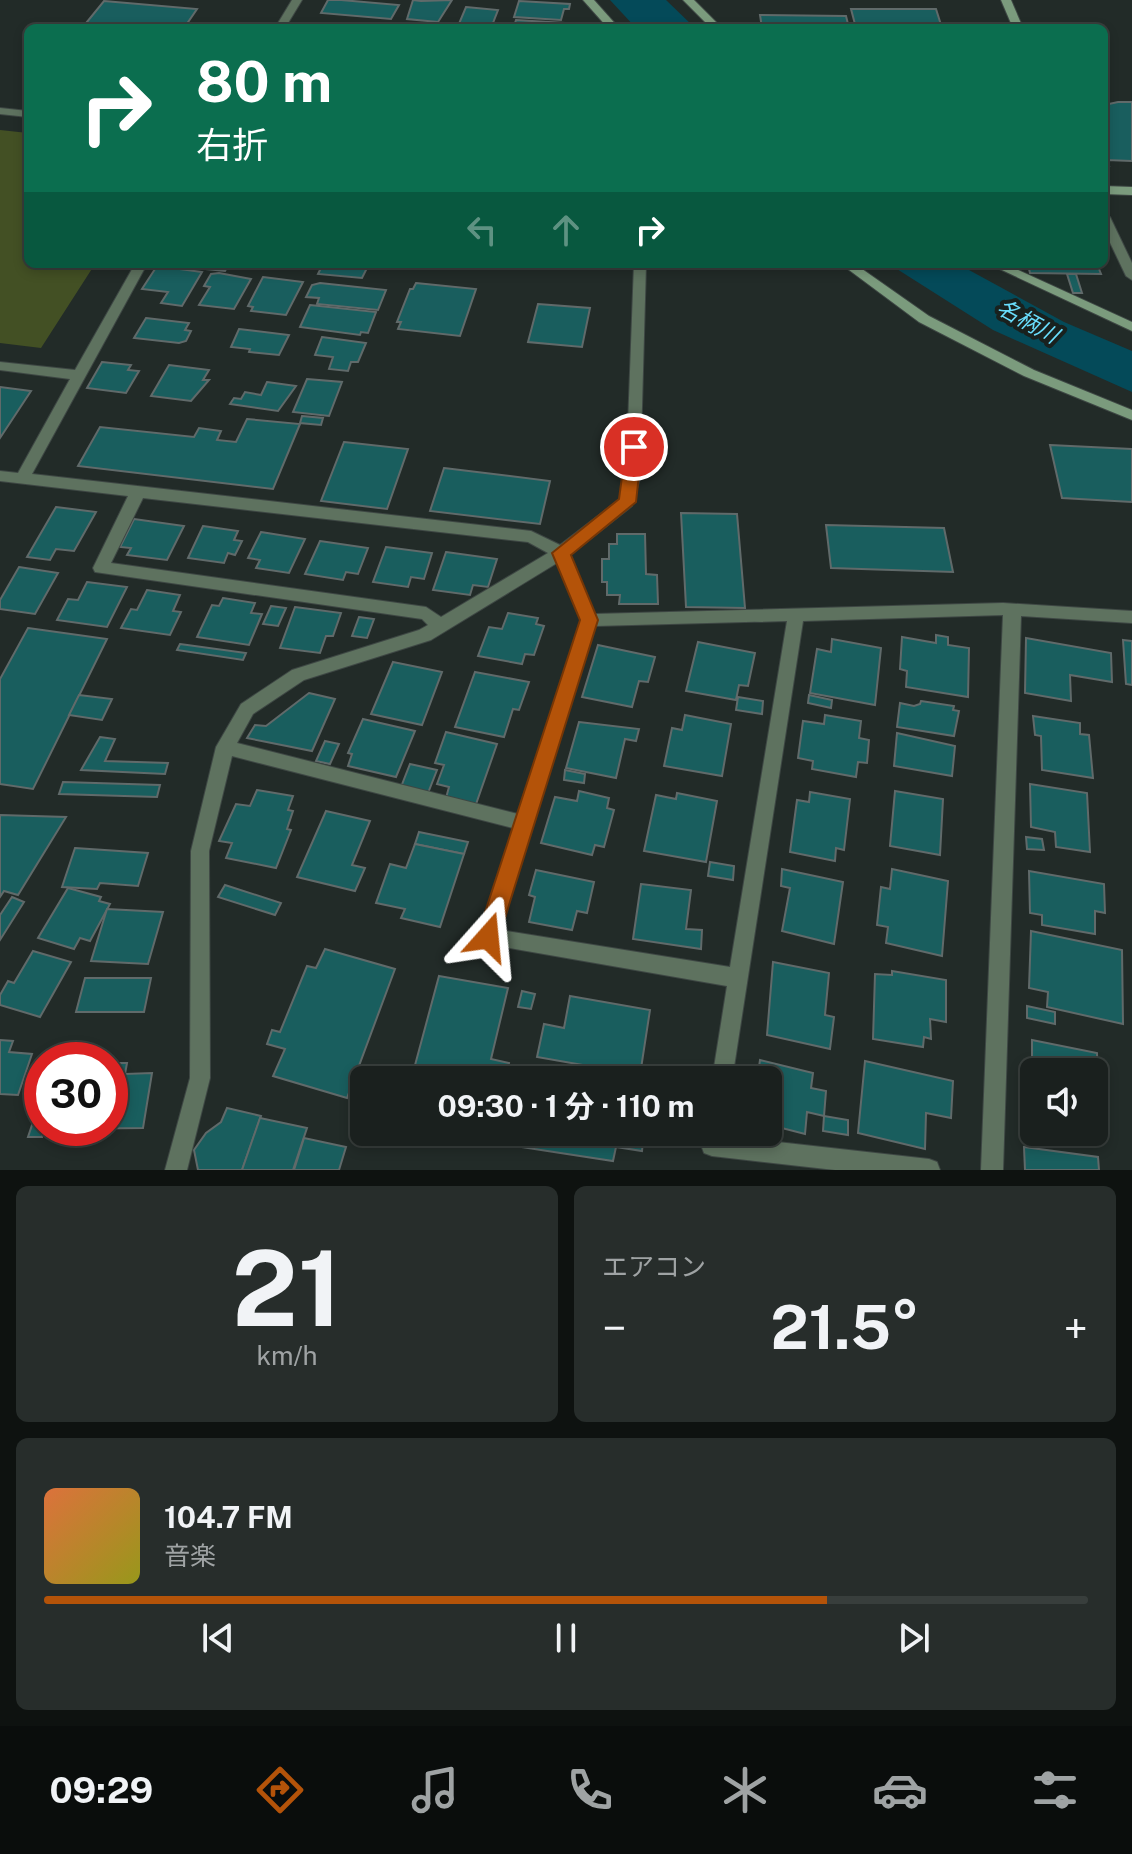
<!DOCTYPE html>
<html lang="ja">
<head>
<meta charset="utf-8">
<style>
	body { margin:0; font-family:"Public Sans","Noto Sans JP",sans-serif; background:#272d2b; color:#f1f3f6; height:100vh; display:flex; flex-direction:column; font-size:30px; white-space:nowrap }
	* { box-sizing:border-box; margin:0 }
	p { font-size:26px; color:#9fa3a4 }
	.icon { flex:none; width:44px; height:44px; fill:none; stroke:currentColor; stroke-width:2; stroke-linecap:round; stroke-linejoin:round }
	.map { position:relative; height:1170px; overflow:hidden }
	.panel { display:flex; flex-direction:column; gap:16px; padding:16px; background:#0e1210; flex:1 }
	.panel>* { flex:none }
	.hud { position:absolute; left:24px; top:24px; width:1084px; height:244px; border-radius:12px; box-shadow:0 4px 12px #0003,0 0 0 2px #383e3c; background:#0b6e4f; color:#fff; overflow:hidden }
	.controls { position:absolute; left:1020px; top:1058px; display:grid; gap:16px }
	.controls a { display:grid; place-items:center; width:88px; height:88px; border-radius:12px; background:#1a201e; box-shadow:0 4px 12px #0003,0 0 0 2px #383e3c; font-size:40px }
	.speed { position:absolute; left:24px; top:1042px; display:flex; gap:16px; font-size:40px; font-weight:700; text-align:center }
	.speed>* { display:grid; place-content:center; width:104px; height:104px; border-radius:50%; background:#1a201e; box-shadow:0 4px 12px #0003,0 0 0 2px #383e3c; line-height:1 }
	.speed .limit { border:12px solid #d22; background:#fff; color:#111 }
	.pin { position:absolute; display:grid; place-items:center; width:68px; height:68px; color:#fff; margin:-34px; border:4px solid #fff; border-radius:50%; box-shadow:0 2px 8px #0007 }
	.me { position:absolute; width:88px; margin:-44px; rotate:18deg; stroke-linejoin:round; filter:drop-shadow(0 0 6px #0008) }
	.turn { display:flex; align-items:center; gap:28px; height:168px; padding:0 40px; font-size:36px }
	.turn .icon { width:104px; height:104px; stroke-width:2.5 }
	.turn b { display:block; font-size:56px; line-height:68px }
	.lanes { display:flex; align-items:center; height:76px; padding:0 40px; background:#0003; justify-content:center; gap:40px; direction:ltr }
	.lanes .off { opacity:.35 }
	.big { font-size:60px; font-weight:700; line-height:1.1 }
	.panel .card { flex:1; display:flex; flex-direction:column; justify-content:center; gap:12px; min-width:0; padding:0 28px; border-radius:12px; background:#272d2b }
	.panel .dial { align-items:center; gap:0 }
	.dial b { font-size:104px; line-height:1 }
	.song { display:flex; align-items:center; gap:24px }
	.cover { width:96px; height:96px; border-radius:12px; background:linear-gradient(135deg,hsl(20 70% 55%),hsl(60 70% 35%)) }
	.played { height:8px; border-radius:4px; background:linear-gradient(90deg,#b45309 75%,#383e3c 75%) }
	.keys { display:flex; justify-content:space-around; direction:ltr }
	.heat { display:flex; justify-content:space-between; align-items:center; font-size:44px; direction:ltr }
	.panel .tiles { flex:1; display:grid; gap:16px; grid-template-columns:1fr 1fr }
	.card:last-child { grid-column:span 2 }
	.trip { position:absolute; left:350px; top:1066px; width:432px; height:80px; border-radius:12px; background:#1a201e; box-shadow:0 4px 12px #0003,0 0 0 2px #383e3c; font-weight:700; line-height:80px; text-align:center }
	.tabs { display:flex; height:128px; justify-content:space-around; align-items:center; background:#0a0d0c; color:#9fa3a4 }
	.tabs .icon { width:56px; height:56px }
	.tabs .selected { color:#b45309 }
	.tabs b { font-size:36px; color:#f1f3f6 }
	.map>svg:first-child { display:block }
	.green { fill:#435024 }
	.water { fill:#044a59 }
	.building { fill:#195e5e; stroke:#606a6a; stroke-width:2 }
	.lines { fill:none; stroke-linecap:round; stroke-linejoin:round }
	.street-casing { stroke:#3e4744; stroke-width:2 }
	.secondary-casing { stroke:#3e4744; stroke-width:2 }
	.street { fill:#5e725f; fill-rule:evenodd }
	.secondary { fill:#7b9b7d; fill-rule:evenodd }
	.route { fill:#b45309; stroke:#753606; stroke-width:2 }
	.labels { text-anchor:middle; stroke-width:8; stroke-linejoin:round; paint-order:stroke }
	.water-label { font-size:22px; font-style:italic; fill:#69ddfc; stroke:#19211e }
</style>
</head>
<body>
<div class="map">
<svg width="1132" height="1170" viewBox="0 0 1132 1170">
	<rect width="100%" height="100%" fill="#222b28"/>
	<path class="green" d="M0,130L28,133V264H95L41,348L0,343Z"/>
	<g class="water">
		<path d="M610,0H666L695,28H636Z"/>
		<path d="M889,264H958L1064,322L1132,351V392L993,330Z"/>
	</g>
	<g class="building">
		<path d="M328,0H341L399,5L391,19L321,13Z"/>
		<path d="M413,0L421,1L452,0L438,22L407,19Z"/>
		<path d="M104,1L197,9L184,28H82Z"/>
		<path d="M519,1L570,4L569,9H564L561,20L514,17Z"/>
		<path d="M466,7L498,10L491,28L458,26Z"/>
		<path d="M851,9H936L942,28H856Z"/>
		<path d="M760,15L846,16L849,28H762Z"/>
		<path d="M516,20L564,23L563,28H520L514,26Z"/>
		<path d="M1118,102H1132V161L1107,160L1109,166H1104V105Z"/>
		<path d="M196,264H229L225,271L194,268Z"/>
		<path d="M323,264H369L362,278L318,274Z"/>
		<path d="M1019,264H1097L1101,274L1030,273L1028,265Z"/>
		<path d="M157,266L202,272L182,306L161,303L168,292L142,289Z"/>
		<path d="M219,273L251,279L234,309L199,305L210,287L204,286L211,274Z"/>
		<path d="M1067,274H1076L1082,293H1073Z"/>
		<path d="M263,277L303,282L286,315L251,311L253,307L248,306Z"/>
		<path d="M320,283L386,290L378,310L317,304L319,298L306,297L312,285Z"/>
		<path d="M416,283L476,289L460,336L398,329L401,322H397L410,289H413Z"/>
		<path d="M538,304L590,308L582,347L528,342Z"/>
		<path d="M310,305L376,312L368,333L361,332L360,335L300,327Z"/>
		<path d="M146,318L189,323L185,330L191,331L186,341L179,343L134,338Z"/>
		<path d="M239,329L289,335L279,355L249,352L250,349L231,347Z"/>
		<path d="M322,337L366,343L358,362H351L348,371L329,369L333,357L315,355Z"/>
		<path d="M102,362L131,365L128,370L139,371L126,393L87,388Z"/>
		<path d="M169,365L209,370L203,380H209L191,401L151,396Z"/>
		<path d="M307,379L342,382L329,416L293,412Z"/>
		<path d="M267,382L296,386L278,411L230,404L234,398L241,399L245,392L261,395Z"/>
		<path d="M0,387L31,391L0,438Z"/>
		<path d="M302,416L323,418L321,425L300,423Z"/>
		<path d="M247,419L300,424L273,489L78,466L100,427L194,437L199,428L221,431L217,440L236,442Z"/>
		<path d="M344,442L408,449L387,509L321,501Z"/>
		<path d="M1050,445L1132,449V502L1062,498Z"/>
		<path d="M444,468L550,481L540,524L430,511Z"/>
		<path d="M56,507L96,512L74,551L56,549L50,560L27,557Z"/>
		<path d="M681,513L737,514L745,608L686,607Z"/>
		<path d="M134,519L184,526L167,560L127,555L131,548L120,547Z"/>
		<path d="M826,525L944,528L953,572L831,568Z"/>
		<path d="M203,526L238,531L234,540L242,541L235,555L228,553L224,563L188,558Z"/>
		<path d="M261,532L305,539L289,573L256,568L260,560L248,558Z"/>
		<path d="M617,534H645L646,574L657,575L658,604H619L620,595H607V582H602V559H609V544H617Z"/>
		<path d="M320,541L368,548L358,574L346,572L343,580L305,574Z"/>
		<path d="M386,547L432,553L424,579L411,577L408,587L373,582Z"/>
		<path d="M446,552L497,559L488,587L473,585L470,595L433,590Z"/>
		<path d="M19,567L58,573L35,614L0,609V600Z"/>
		<path d="M87,582L127,587L107,627L57,620L68,599L78,600Z"/>
		<path d="M147,590L180,595L173,611L181,612L170,635L121,628L131,609L137,610Z"/>
		<path d="M223,598L255,603L251,613L262,614L249,645L197,637L212,605L219,606Z"/>
		<path d="M271,606L286,608L278,626L263,624Z"/>
		<path d="M295,607L341,613L333,636H326L320,653L280,648Z"/>
		<path d="M508,613L538,618L536,624L544,626L534,655L525,654L522,664L478,656L489,627L502,629Z"/>
		<path d="M359,617L374,619L367,638L352,636Z"/>
		<path d="M28,628L107,639L33,789L0,784V679Z"/>
		<path d="M936,635L948,637V645L969,648L968,697L906,687L907,671L900,669L902,637L936,643Z"/>
		<path d="M1026,638L1111,653L1112,682L1070,675L1071,701L1025,693Z"/>
		<path d="M832,639L881,648L875,705L810,693L817,649L831,652Z"/>
		<path d="M1123,640L1132,641V685L1126,684Z"/>
		<path d="M698,642L755,653L748,686L739,685L736,700L686,691Z"/>
		<path d="M180,644L246,653L243,660L177,650Z"/>
		<path d="M598,645L655,657L648,682L639,681L632,707L582,697Z"/>
		<path d="M393,662L442,672L422,725L371,714Z"/>
		<path d="M475,672L529,682L519,710L513,709L504,737L455,727Z"/>
		<path d="M309,693L335,699L312,751L247,738L255,725L266,726Z"/>
		<path d="M79,695L112,699L102,720L69,715Z"/>
		<path d="M809,695L832,700L831,708L808,703Z"/>
		<path d="M738,697L763,701L762,714L736,710Z"/>
		<path d="M921,701L954,706L953,710L959,711L954,736L897,727L900,703L914,706L920,704Z"/>
		<path d="M685,715L731,724L722,776L664,766L672,728L682,730Z"/>
		<path d="M825,715L861,721L859,738L869,740L867,763L858,762L856,777L812,769L813,761L798,758L803,721L824,724Z"/>
		<path d="M1033,716L1080,723V734L1089,735L1093,778L1042,770L1041,736L1035,735Z"/>
		<path d="M363,719L415,731L396,777L348,766L352,754L348,753Z"/>
		<path d="M579,722L639,729L636,741L625,739L616,778L566,768Z"/>
		<path d="M446,732L497,744L475,807L446,798L449,787L437,784L444,765L435,763Z"/>
		<path d="M897,733L955,746L952,776L894,766Z"/>
		<path d="M100,737L115,739L105,761L168,763L165,774L81,770Z"/>
		<path d="M325,741L339,744L330,764L316,761Z"/>
		<path d="M410,764L437,770L428,793L401,787Z"/>
		<path d="M565,770L585,774L584,783L564,780Z"/>
		<path d="M63,782L160,785L157,797L59,794Z"/>
		<path d="M1030,784L1087,793L1090,852L1056,847L1055,832L1031,827Z"/>
		<path d="M257,790L293,796L288,810L293,811L287,829L291,830L276,868L226,858L232,843L219,841L236,804L250,806Z"/>
		<path d="M579,791L609,798L607,808L614,810L604,847L595,845L592,855L541,843L555,797L577,801Z"/>
		<path d="M895,791L943,799L940,855L890,846Z"/>
		<path d="M810,792L850,799L844,850L836,848L835,861L790,852L797,800L809,802Z"/>
		<path d="M677,793L717,801L706,862L644,851L656,795L676,799Z"/>
		<path d="M326,811L370,821L352,865L365,868L355,891L297,877Z"/>
		<path d="M0,815L66,817L18,895L4,891L0,897Z"/>
		<path d="M419,832L468,842L464,854L415,844Z"/>
		<path d="M1026,837L1042,839L1044,850L1027,849Z"/>
		<path d="M415,844L464,854L440,927L401,918L405,909L376,903L390,864L406,868Z"/>
		<path d="M75,848L148,853L138,886L100,883L97,889L62,887Z"/>
		<path d="M710,862L734,866L733,880L708,876Z"/>
		<path d="M782,869L843,882L834,944L782,931L790,888L781,886Z"/>
		<path d="M892,869L948,881L942,956L886,943L888,927L877,925L881,887L890,889Z"/>
		<path d="M536,870L594,882L587,913L577,911L572,930L529,922L535,897L529,895Z"/>
		<path d="M1029,871L1104,884L1105,913L1095,911V934L1042,925V915L1030,913Z"/>
		<path d="M641,884L691,890L686,929L702,930L701,949L633,939Z"/>
		<path d="M225,885L281,903L275,915L218,897Z"/>
		<path d="M68,888L101,897L99,901L110,904L90,941L80,938L74,949L38,938Z"/>
		<path d="M12,897L24,902L0,940V915Z"/>
		<path d="M107,909L163,912L148,964L91,961Z"/>
		<path d="M1031,931L1122,950L1123,1024L1047,1007L1048,992L1029,988Z"/>
		<path d="M325,949L395,969L347,1098L273,1076L285,1049L267,1044L272,1030L280,1032L307,966L316,968Z"/>
		<path d="M33,951L71,962L40,1017L0,1005V995L8,981L14,983Z"/>
		<path d="M773,962L829,973L825,1015L834,1017L830,1049L767,1035Z"/>
		<path d="M892,971L946,980V1022L930,1019L931,1039L924,1037L923,1047L873,1039L875,974L892,975Z"/>
		<path d="M439,976L508,988L491,1059L509,1063L506,1080H411Z"/>
		<path d="M85,978H151L144,1012H76Z"/>
		<path d="M522,991L535,994L531,1009L518,1007Z"/>
		<path d="M570,996L650,1010L640,1075L537,1057L544,1024L564,1028Z"/>
		<path d="M1027,1006L1055,1012V1024L1027,1018Z"/>
		<path d="M0,1040L13,1041L9,1052L32,1054L18,1095L0,1094Z"/>
		<path d="M1032,1040L1097,1053L1099,1116L1094,1115V1072H1034L1032,1120Z"/>
		<path d="M760,1060L813,1073L811,1088L826,1091L824,1116L807,1112L805,1134L770,1125L768,1080H757Z"/>
		<path d="M865,1061L953,1081L951,1118L926,1113L925,1149L858,1133Z"/>
		<path d="M110,1063H127L125,1074L152,1073L143,1128L54,1129L110,1128Z"/>
		<path d="M526,1070L587,1080H525Z"/>
		<path d="M227,1108L261,1116L242,1170H198L194,1150L206,1133L221,1122Z"/>
		<path d="M36,1113H42V1137H28Z"/>
		<path d="M824,1116L848,1120V1135L823,1131Z"/>
		<path d="M260,1118L307,1128L293,1170H242Z"/>
		<path d="M524,1132H644L642,1151L616,1147L613,1161L521,1147Z"/>
		<path d="M304,1138L346,1147L339,1170H294Z"/>
		<path d="M1024,1147L1098,1157L1099,1170H1025Z"/>
	</g>
	<g class="lines">
		<g class="street-casing">
			<g id="street">
				<path d="M292,0H302L285,28H275Z"/>
				<path d="M0,108L28,111V117L0,114Z"/>
				<path d="M1104,213L1110,217L1132,263V280L1126,276L1104,230Z"/>
				<path d="M135,264H147L32,474L531,531L560,545L620,499L626,478L634,264H646L640,478L632,506L570,555L594,614L1003,603L1132,611V623L1021,616L1003,1170H981L1003,615L803,621L732,1080H712L727,986L481,943L478,937L513,828L232,756L209,851L210,1078L187,1170H165L190,1078L191,851L216,747L241,704L292,670L419,630L428,625L422,619L95,572L93,568L128,496L0,481V471L18,473L70,379L0,370V362L75,370ZM143,498L528,542L548,553L441,617L426,607L111,563ZM557,563L581,620L518,814L237,743L253,714L304,680L431,640ZM787,621L730,967L500,930L595,626Z"/>
				<path d="M703,1132H725L724,1136L929,1159L937,1162L940,1170H835L712,1156L704,1153L701,1145Z"/>
			</g>
		</g>
		<g class="secondary-casing">
			<g id="secondary">
				<path d="M583,0H594L619,28H608Z"/>
				<path d="M683,0H694L722,28H711Z"/>
				<path d="M1001,0H1011L1023,28H1013Z"/>
				<path d="M1104,186L1132,187V195L1104,194Z"/>
				<path d="M841,264H855L929,316L1034,370L1132,410V420L1024,376L919,322Z"/>
				<path d="M989,264H1005L1132,322V331Z"/>
			</g>
		</g>
		<use href="#street" class="street"/>
		<use href="#secondary" class="secondary"/>
	</g>
	<path class="route" d="M634,441L642,447L636,502L571,555L598,620L499,937L495,944L488,947L480,944L477,937L580,620L552,553L619,499L626,447Z"/>
	<g class="labels">
		<g class="water-label">
			<text transform="translate(1028 321) rotate(29)" y="8">名柄川</text>
		</g>
	</g>
</svg>
<div class="controls">
<a><svg class="icon" aria-label="sound" viewBox="0 0 24 24"><path d="M4 9h4l5-4v14l-5-4H4zM17 9q2 3 0 6"/></svg></a>
</div>
<div class="speed"><div class="limit">30</div></div>
<div class="pin" style="left:634px;top:447px;background:#d93025"><svg class="icon" aria-label="arrive" viewBox="0 0 24 24"><path d="M6 21V4h12l-3 4 3 4H6"/></svg></div>
<svg class="me" style="left:488px;top:937px" viewBox="-20 -20 40 40"><path d="M0-17L14 15 0 8-14 15z" fill="#b45309" stroke="#fff" stroke-width="4"/></svg>
<div class="trip">09:30 · 1 分 · 110 m</div>
<div class="hud">
<div class="turn"><svg class="icon" aria-label="right" viewBox="0 0 24 24"><path d="M7 20v-9h11M14 6l5 5-5 5"/></svg><div><b>80 m</b>右折</div></div>
<div class="lanes"><svg class="icon off" aria-label="left" viewBox="0 0 24 24"><path d="M17 20v-9H6M10 6l-5 5 5 5"/></svg><svg class="icon off" aria-label="ahead" viewBox="0 0 24 24"><path d="M12 20V5M6 11l6-6 6 6"/></svg><svg class="icon" aria-label="right" viewBox="0 0 24 24"><path d="M7 20v-9h11M14 6l5 5-5 5"/></svg></div>
</div>
</div>
<section class="panel">
<div class="tiles">
<div class="card dial"><b>21</b><p>km/h</p></div>
<div class="card"><p>エアコン</p>
<div class="heat"><a>−</a><b class="big">21.5°</b><a>+</a></div>
</div>
<div class="card">
<div class="song"><i class="cover"></i><div><b>104.7 FM</b><p>音楽</p></div></div>
<div class="played"></div>
<div class="keys"><svg class="icon" aria-label="previous" viewBox="0 0 24 24"><path d="M18 5L8 12l10 7zM5 5v14"/></svg><svg class="icon" aria-label="pause" viewBox="0 0 24 24"><path d="M8 5v14M16 5v14"/></svg><svg class="icon" aria-label="next" viewBox="0 0 24 24"><path d="M6 5l10 7-10 7zM19 5v14"/></svg></div>
</div>
</div>
</section>
<nav class="tabs">
<b>09:29</b>
<svg class="icon selected" aria-label="directions" viewBox="0 0 24 24"><path d="M12 3l9 9-9 9-9-9zM9 14v-3h6M13 9l2 2-2 2"/></svg>
<svg class="icon" aria-label="music" viewBox="0 0 24 24"><path d="M9 18V5l10-2v13"/><circle cx="6" cy="18" r="3"/><circle cx="16" cy="16" r="3"/></svg>
<svg class="icon" aria-label="phone" viewBox="0 0 24 24"><path d="M5 4h4l2 5-3 2q2 4 5 5l2-3 5 2v4C11 20 4 13 5 4z"/></svg>
<svg class="icon" aria-label="climate" viewBox="0 0 24 24"><path d="M12 3v18M4 7l16 10M4 17L20 7"/></svg>
<svg class="icon" aria-label="car" viewBox="0 0 24 24"><path d="M5 17H2v-5l4-1 3-4h7l3 4 3 1v5h-3M9 17h6M6 11h13"/><circle cx="7" cy="17" r="2"/><circle cx="17" cy="17" r="2"/></svg>
<svg class="icon" aria-label="filters" viewBox="0 0 24 24"><path d="M4 7h16M4 17h16"/><circle cx="9" cy="7" r="2"/><circle cx="15" cy="17" r="2"/></svg>
</nav>
</body>
</html>
